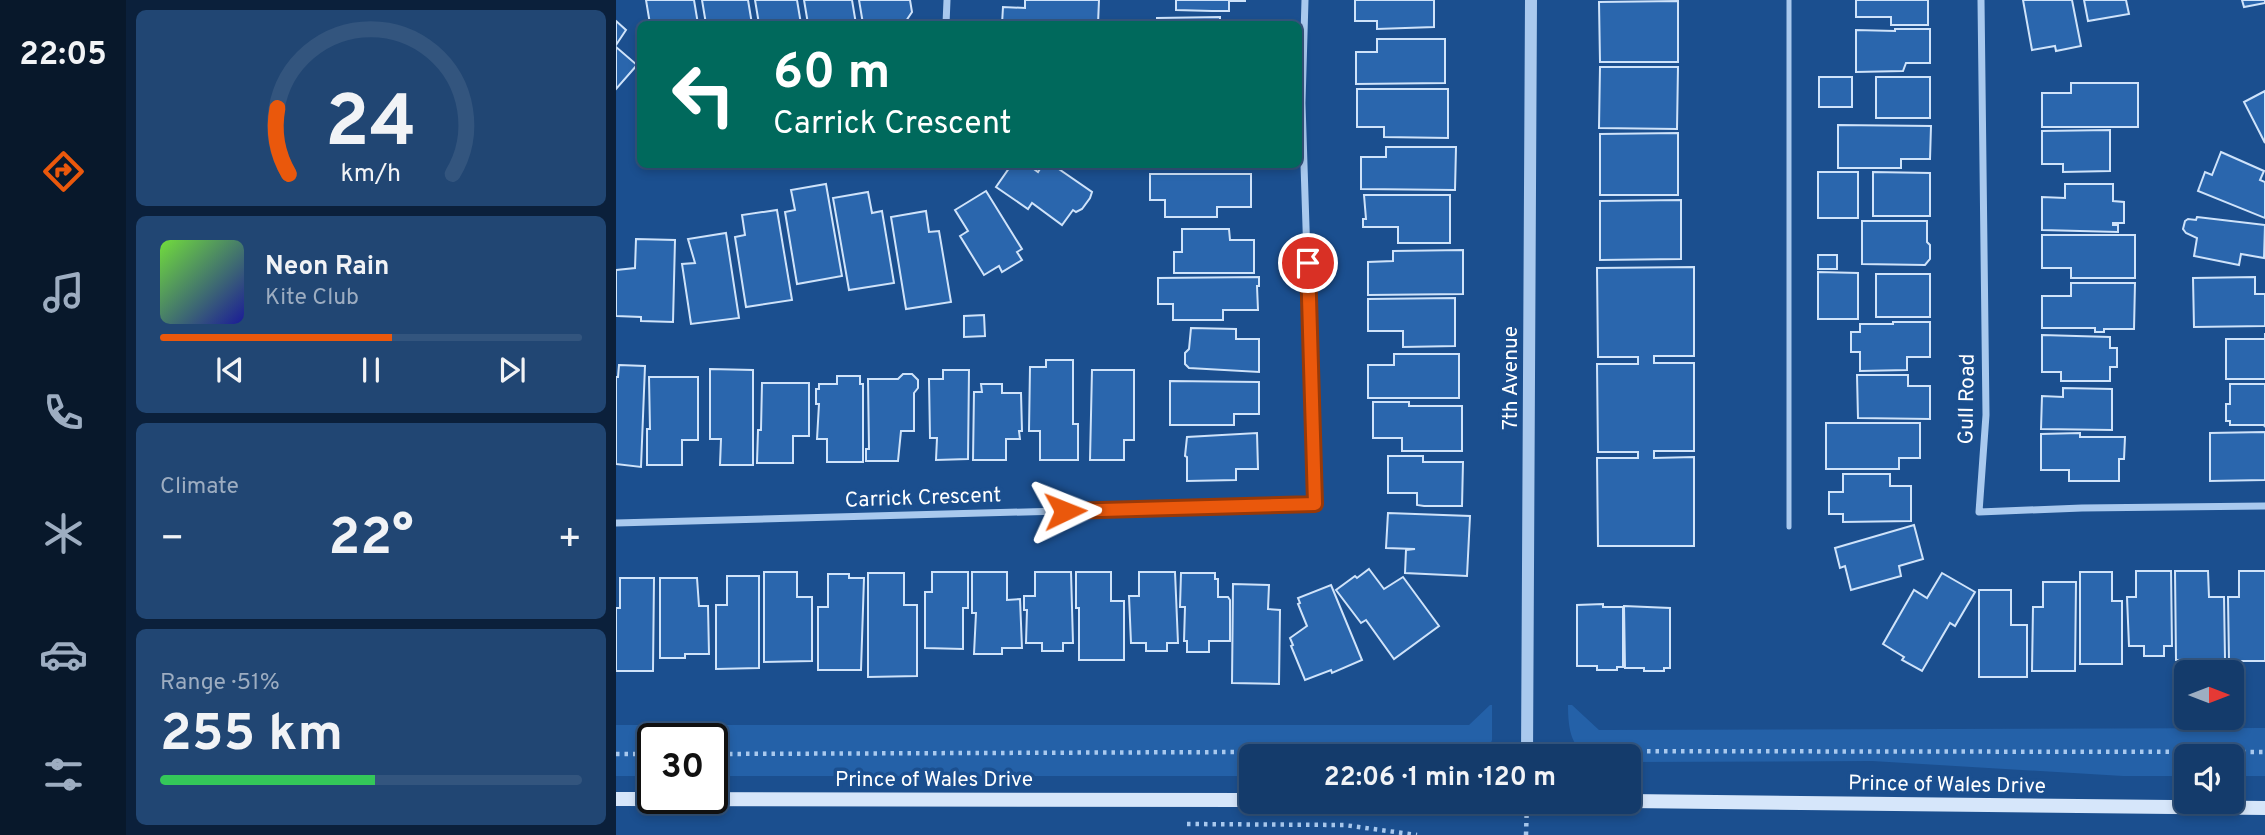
<!DOCTYPE html>
<html lang="en">
<head>
<meta charset="utf-8">
<style>
	body { margin:0; font-family:Overpass,sans-serif; background:#214673; color:#f1f3f6; height:100vh; display:flex; flex-direction:column; font-size:26px; white-space:nowrap }
	* { box-sizing:border-box; margin:0 }
	p { font-size:23px; color:#9dadc1 }
	.icon { flex:none; width:38px; height:38px; fill:none; stroke:currentColor; stroke-width:2; stroke-linecap:round; stroke-linejoin:round }
	.map { position:relative; flex:1; overflow:hidden }
	.sheet { display:flex; flex-direction:column; gap:10px; padding:10px; background:#0b203b; width:490px }
	.sheet>* { flex:none }
	.hud { position:absolute; left:21px; top:21px; width:665px; height:147px; border-radius:10px; box-shadow:0 4px 10px #0003,0 0 0 2px #33557e; background:#00695c; color:#fff; overflow:hidden }
	.needle { width:46px; rotate:90deg }
	.buttons { position:absolute; left:1558px; top:660px; display:grid; gap:14px }
	.buttons a { display:grid; place-items:center; width:70px; height:70px; border-radius:10px; background:#143b6b; box-shadow:0 4px 10px #0003,0 0 0 2px #33557e; font-size:35px }
	.speed { position:absolute; left:21px; top:723px; display:flex; gap:14px; font-size:35px; font-weight:700; text-align:center }
	.speed>* { display:grid; place-content:center; width:91px; height:91px; border-radius:50%; background:#143b6b; box-shadow:0 4px 10px #0003,0 0 0 2px #33557e; line-height:1 }
	.speed .limit { border:4px solid #111; border-radius:10px; background:#fff; color:#111 }
	.pin { position:absolute; display:grid; place-items:center; width:60px; height:60px; color:#fff; margin:-30px; border:4px solid #fff; border-radius:50%; box-shadow:0 2px 7px #0007 }
	.me { position:absolute; width:77px; margin:-38px; rotate:88deg; stroke-linejoin:round; filter:drop-shadow(0 0 5px #0008) }
	.turn { display:flex; align-items:center; gap:24px; height:147px; padding:0 21px; font-size:32px }
	.turn .icon { width:91px; height:91px; stroke-width:2.5 }
	.turn b { display:block; font-size:49px; line-height:60px }
	.big { font-size:52px; font-weight:700; line-height:1.1 }
	.sheet .card { flex:1; display:flex; flex-direction:column; justify-content:center; gap:10px; min-width:0; padding:0 24px; border-radius:10px; background:#214673 }
	.sheet .dial { align-items:center; gap:0 }
	.dial svg { height:182px; overflow:visible; fill:none; stroke:#33557e; stroke-width:7; stroke-linecap:round; text-anchor:middle }
	.dial text { fill:#f1f3f6; stroke:none }
	.song { display:flex; align-items:center; gap:21px }
	.cover { width:84px; height:84px; border-radius:10px; background:linear-gradient(135deg,hsl(100 70% 55%),hsl(240 70% 35%)) }
	.played { height:7px; border-radius:4px; background:linear-gradient(90deg,#ea580c 55%,#33557e 55%) }
	.keys { display:flex; justify-content:space-around; direction:ltr }
	.heat { display:flex; justify-content:space-between; align-items:center; font-size:38px; direction:ltr }
	.charge { height:10px; border-radius:5px; background:linear-gradient(90deg,#34c759 51%,#33557e 0) }
	.trip { position:absolute; left:623px; top:744px; width:402px; height:70px; border-radius:10px; background:#143b6b; box-shadow:0 4px 10px #0003,0 0 0 2px #33557e; font-weight:700; line-height:70px; text-align:center }
	main { display:flex; flex:1; min-height:0 }
	.tab-bar { display:flex; flex-direction:column; width:126px; justify-content:space-around; align-items:center; background:#08182b; color:#9dadc1 }
	.tab-bar .icon { width:49px; height:49px }
	.tab-bar .active { color:#ea580c }
	.tab-bar b { font-size:32px; color:#f1f3f6 }
	.map>svg:first-child { display:block }
	.green { fill:#2461a8 }
	.building { fill:#2a66ad; stroke:#cfe3fa; stroke-width:2 }
	.lines { fill:none; stroke-linecap:round; stroke-linejoin:round }
	.path { stroke:#a9c9ee; stroke-width:4.5; stroke-dasharray:3.5 5; stroke-linecap:butt }
	.service { stroke:#a9c9ee; stroke-width:5 }
	.minor { stroke:#a9c9ee; stroke-width:7 }
	.tertiary { stroke:#a9c9ee; stroke-width:12 }
	.secondary { stroke:#d6e6fa; stroke-width:14 }
	.route-casing { stroke:#983908; stroke-width:18 }
	.route { stroke:#ea580c; stroke-width:12 }
	.labels { text-anchor:middle; stroke-width:7; stroke-linejoin:round; paint-order:stroke }
	.street-label { font-size:21px; fill:#fff; stroke:#1b4f8f }
</style>
</head>
<body>
<main>
<nav class="tab-bar">
<b>22:05</b>
<svg class="icon active" aria-label="directions" viewBox="0 0 24 24"><path d="M12 3l9 9-9 9-9-9zM9 14v-3h6M13 9l2 2-2 2"/></svg>
<svg class="icon" aria-label="music" viewBox="0 0 24 24"><path d="M9 18V5l10-2v13"/><circle cx="6" cy="18" r="3"/><circle cx="16" cy="16" r="3"/></svg>
<svg class="icon" aria-label="phone" viewBox="0 0 24 24"><path d="M5 4h4l2 5-3 2q2 4 5 5l2-3 5 2v4C11 20 4 13 5 4z"/></svg>
<svg class="icon" aria-label="climate" viewBox="0 0 24 24"><path d="M12 3v18M4 7l16 10M4 17L20 7"/></svg>
<svg class="icon" aria-label="car" viewBox="0 0 24 24"><path d="M5 17H2v-5l4-1 3-4h7l3 4 3 1v5h-3M9 17h6M6 11h13"/><circle cx="7" cy="17" r="2"/><circle cx="17" cy="17" r="2"/></svg>
<svg class="icon" aria-label="filters" viewBox="0 0 24 24"><path d="M4 7h16M4 17h16"/><circle cx="9" cy="7" r="2"/><circle cx="15" cy="17" r="2"/></svg>
</nav>
<section class="sheet">
<div class="card dial"><svg viewBox="0 0 100 80">
<path d="M14 69A42 42 0 1 1 86 69"/>
<path d="M14 69A42 42 0 0 1 9 40" stroke="#ea580c"/>
<text x="50" y="56" font-size="32" font-weight="700">24</text>
<text x="50" y="72" font-size="11">km/h</text>
</svg></div>
<div class="card">
<div class="song"><i class="cover"></i><div><b>Neon Rain</b><p>Kite Club</p></div></div>
<div class="played"></div>
<div class="keys"><svg class="icon" aria-label="previous" viewBox="0 0 24 24"><path d="M18 5L8 12l10 7zM5 5v14"/></svg><svg class="icon" aria-label="pause" viewBox="0 0 24 24"><path d="M8 5v14M16 5v14"/></svg><svg class="icon" aria-label="next" viewBox="0 0 24 24"><path d="M6 5l10 7-10 7zM19 5v14"/></svg></div>
</div>
<div class="card"><p>Climate</p>
<div class="heat"><a>−</a><b class="big">22°</b><a>+</a></div>
</div>
<div class="card"><p>Range · 51%</p><b class="big">255 km</b><div class="charge"></div></div>
</section>
<div class="map">
<svg width="1649" height="835" viewBox="0 0 1649 835">
	<rect width="100%" height="100%" fill="#1b4f8f"/>
	<g class="green">
		<path d="M874,705H876V740L870,756H635V776H96V738H37V776H0V725H853Z"/>
		<path d="M952,705H956L983,730L1649,728V776H1615V756H1570V776H1507L1256,761L1013,762V756C969,756 952,757 952,705Z"/>
	</g>
	<g class="building">
		<path d="M78,0L82,24H34L30,0Z"/>
		<path d="M86,0H132L136,24H90Z"/>
		<path d="M139,0H181L185,24H143Z"/>
		<path d="M188,0H236L240,24H192Z"/>
		<path d="M243,0H294L296,12L290,21L282,24H247Z"/>
		<path d="M409,0H483L482,24H386L387,7L409,8Z"/>
		<path d="M560,0H629V1H613V11H596L560,10Z"/>
		<path d="M739,0H818V27L761,29V21H739Z"/>
		<path d="M1240,0H1312V25H1275V17H1240Z"/>
		<path d="M1407,0H1456L1465,46L1440,51L1439,46L1416,50Z"/>
		<path d="M1468,0H1510L1513,14L1472,21Z"/>
		<path d="M1626,0H1649V3L1628,7Z"/>
		<path d="M1062,1V62H984L983,2Z"/>
		<path d="M604,17V24H541V18Z"/>
		<path d="M0,21L10,30L0,45Z"/>
		<path d="M1279,29H1314V63H1290L1287,71L1240,72V30L1279,31Z"/>
		<path d="M761,39H829V83L740,84V52H761Z"/>
		<path d="M0,47L21,65L0,89Z"/>
		<path d="M984,67H1062L1061,129L983,128Z"/>
		<rect x="1203" y="77" width="33" height="30"/>
		<rect x="1260" y="77" width="54" height="41"/>
		<path d="M1455,83H1522V127H1426V93H1455Z"/>
		<path d="M741,89H832V138L768,137V127H741Z"/>
		<path d="M1649,91V143L1628,102Z"/>
		<path d="M1222,125L1315,126L1314,159H1285V168H1222Z"/>
		<path d="M1494,130V171L1447,172V164H1426V131Z"/>
		<path d="M1062,133V195H984V134Z"/>
		<path d="M770,147H840L839,190L745,189V157H770Z"/>
		<path d="M1605,152L1648,171L1644,180L1649,182V218L1582,191L1589,172L1596,175Z"/>
		<path d="M396,164H411L422,172L427,164L435,167L437,165L476,192L474,198L466,209L460,212L457,210L446,225L416,203L412,209L380,187Z"/>
		<rect x="544" y="164" width="88" height="5"/>
		<rect x="1202" y="172" width="40" height="46"/>
		<path d="M1257,172L1314,173V216H1257Z"/>
		<path d="M534,174H635V207H601V217H549V200H534Z"/>
		<path d="M210,184L226,276L181,284L169,212L179,210L175,190Z"/>
		<path d="M1449,184H1497V201L1508,202V223H1497V225H1502V232L1426,230V197L1449,198Z"/>
		<path d="M370,191L406,249L401,252L406,260L386,272L383,266L368,275L344,236L352,231L339,210Z"/>
		<path d="M252,192L256,213L266,211L278,283L233,290L217,198Z"/>
		<path d="M748,195H834V243H782V227H747V219H750Z"/>
		<path d="M1065,200V259L984,260V201Z"/>
		<path d="M161,210L176,300L130,307L119,237L129,235L126,215Z"/>
		<path d="M310,211L313,232L323,231L335,302L290,309L275,217Z"/>
		<path d="M1581,217L1649,225L1648,258L1625,254L1623,265L1578,256L1581,238L1570,233L1567,229L1569,221L1572,219L1580,220Z"/>
		<path d="M1246,221H1311V242L1314,245V259L1309,265L1246,264Z"/>
		<path d="M566,229H613L614,240H638V273H558V252H566Z"/>
		<path d="M110,233L123,318L75,324L66,264L79,263L72,239Z"/>
		<path d="M1426,235H1519V278H1455V268H1426Z"/>
		<path d="M20,239L59,240L57,322L25,321V317L0,316V270L19,268Z"/>
		<path d="M847,250V294L752,295V262L777,261V251Z"/>
		<rect x="1202" y="255" width="19" height="14"/>
		<path d="M1078,267V356H1038V363H1078V451H1038V458L1078,457V546H982L981,458H1022V452H982L981,364H1022V357H982L981,268Z"/>
		<path d="M1202,272L1242,273V319H1202Z"/>
		<rect x="1260" y="274" width="54" height="43"/>
		<path d="M643,277V286H641L642,310H607V320H557V304H542V278Z"/>
		<path d="M1639,277V294H1649V326L1578,327L1577,278Z"/>
		<path d="M1455,283H1519L1518,329H1488V332H1479V328H1426V296H1455Z"/>
		<path d="M839,298V346L787,347V331H752V299Z"/>
		<path d="M368,315L369,336L348,337V316Z"/>
		<path d="M1277,322H1314V357H1291V370L1244,371V352H1235V332H1244V324H1277Z"/>
		<path d="M575,328L620,329V339H643V372L573,368L569,364V353L573,349Z"/>
		<path d="M1649,333V379H1610V339H1649Z"/>
		<path d="M1426,335L1494,337V348H1501V367H1494V381H1445V372H1426Z"/>
		<path d="M778,354H843V398H752V365H778Z"/>
		<path d="M430,360H457V424H462V460H424V431H413L414,367H430Z"/>
		<path d="M3,365L29,366L25,467L0,464V465V377H2Z"/>
		<path d="M94,369L137,370V465H104L105,439H94Z"/>
		<path d="M327,370H353L352,459L320,460L321,438H314L313,379H327Z"/>
		<path d="M476,370H518V440H508V460H474Z"/>
		<path d="M287,374H296L302,380V388L298,393V431H285L282,461H250V449H253L252,379H282Z"/>
		<path d="M1241,375H1292V386H1314V419L1242,418Z"/>
		<path d="M221,376H244V384H247V462H211V439H201L203,404H200V389H203V384H221Z"/>
		<path d="M33,377H82V440H66V465H31V429H34Z"/>
		<path d="M554,381L643,382V414H618V425H554Z"/>
		<path d="M146,383H193V436H177V463H141L142,430H145Z"/>
		<path d="M365,384H386V393H405L406,431H403L404,439H390V460H357L358,392H366Z"/>
		<path d="M1614,384H1649V427L1648,425H1614V421H1610V404H1614Z"/>
		<path d="M1447,388L1496,389V430L1425,429L1426,396L1447,397Z"/>
		<path d="M757,402H793V406H846V451H786V438H757Z"/>
		<path d="M1210,423H1304V458H1283V469H1210Z"/>
		<path d="M1649,432V480L1594,481V433Z"/>
		<path d="M641,433L642,469H620V480L571,481V457L569,456L571,437Z"/>
		<path d="M1464,433V437H1509L1508,459H1503V481H1453V470H1425V434Z"/>
		<path d="M772,456H807V462H847L846,506H808L801,505V493H772Z"/>
		<path d="M1227,474H1274V486H1295V521L1227,522V514H1213V492H1227Z"/>
		<path d="M772,513L854,516L851,576L789,573L790,550L799,549L770,548Z"/>
		<path d="M1298,525L1307,559L1283,566L1285,576L1235,590L1229,566L1224,568L1219,548Z"/>
		<path d="M753,569L768,589L787,577L823,626L778,659L750,620L745,623L720,590L739,576L741,578Z"/>
		<path d="M1520,571H1555L1556,646H1548V656H1528V646H1513L1511,597H1520Z"/>
		<path d="M1559,571H1592L1593,597H1608L1609,659L1560,660Z"/>
		<path d="M1623,571H1649V661H1613L1612,597H1623Z"/>
		<path d="M148,572H181V597H196V661L148,662Z"/>
		<path d="M316,572H352V608H347V649L309,648V592H316Z"/>
		<path d="M356,572H391V600L404,599L406,648H386V654H358L360,613H356Z"/>
		<path d="M419,572H455L457,643H447V651H426V643H410L411,610H408V596H419Z"/>
		<path d="M460,572H495V601H508V660H463V608H460Z"/>
		<path d="M523,572H559L562,643H551V651H530V643H515L513,596H523Z"/>
		<path d="M1464,572H1496V601H1506V664H1464Z"/>
		<path d="M252,573H288V605H301V676L252,677Z"/>
		<path d="M565,573H599V579H602V597H612L614,600V641H593V652H571V641H568L569,607H564Z"/>
		<path d="M1326,573L1359,592L1339,626L1334,623L1306,671L1286,660L1288,657L1267,644L1298,590L1311,598Z"/>
		<path d="M212,574H233V578H248L245,670H202V607H212Z"/>
		<path d="M111,576H143V668L100,669V605H111Z"/>
		<path d="M4,578H38L37,671H0V608H4Z"/>
		<path d="M44,578H81L83,606H92L93,654H69V658H44Z"/>
		<path d="M1427,582H1460L1459,671H1416L1417,607H1427Z"/>
		<path d="M617,584L653,585L652,609L664,610L663,684L616,683Z"/>
		<path d="M715,585L746,660L716,673L715,670L689,680L675,646L677,645L674,638L691,626L682,604L684,603L682,598Z"/>
		<path d="M1363,590H1395V625H1411V677H1363Z"/>
		<path d="M987,604V607H1007V667H1001V670H981V666H961V605Z"/>
		<path d="M1008,606L1054,608V668H1048V671H1028V668H1009Z"/>
	</g>
	<g class="lines">
		<g class="path">
			<path d="M929,751L1649,752"/>
			<path d="M0,754H37"/>
			<path d="M96,754L892,751"/>
			<path d="M571,824L728,825L801,835"/>
			<path d="M910,835L911,802"/>
		</g>
		<path class="service" d="M1173,527V0"/>
		<g class="minor">
			<path d="M1365,0L1370,415L1363,512L1466,508L1649,506"/>
			<path d="M330,24L331,0"/>
			<path d="M0,523L699,504L686,103L689,0"/>
		</g>
		<path class="tertiary" d="M911,756L915,0"/>
		<g class="secondary">
			<path d="M0,799L635,800"/>
			<path d="M1013,801L1649,808"/>
		</g>
	</g>
	<g class="lines">
		<g class="route-casing">
			<path id="route" d="M449,511L699,504L692,263"/>
		</g>
		<use href="#route" class="route"/>
	</g>
	<g class="labels">
		<g class="street-label">
			<text transform="translate(894 378) rotate(-90)" y="7">7th Avenue</text>
			<text transform="translate(1350 399) rotate(-89)" y="7">Gull Road</text>
			<text transform="translate(307 497) rotate(-2)" y="7">Carrick Crescent</text>
			<text x="318" y="786">Prince of Wales Drive</text>
			<text transform="translate(1331 784) rotate(1)" y="7">Prince of Wales Drive</text>
		</g>
	</g>
</svg>
<div class="buttons">
<a><svg class="needle" viewBox="-14 -14 28 28"><path d="M0-13l5 13h-10z" fill="#e53935"/><path d="M0 13l5-13h-10z" fill="#9dadc1"/></svg></a>
<a><svg class="icon" aria-label="sound" viewBox="0 0 24 24"><path d="M4 9h4l5-4v14l-5-4H4zM17 9q2 3 0 6"/></svg></a>
</div>
<div class="speed"><div class="limit">30</div></div>
<div class="pin" style="left:692px;top:263px;background:#d93025"><svg class="icon" aria-label="arrive" viewBox="0 0 24 24"><path d="M6 21V4h12l-3 4 3 4H6"/></svg></div>
<svg class="me" style="left:449px;top:511px" viewBox="-20 -20 40 40"><path d="M0-17L14 15 0 8-14 15z" fill="#ea580c" stroke="#fff" stroke-width="4"/></svg>
<div class="trip">22:06 · 1 min · 120 m</div>
<div class="hud">
<div class="turn"><svg class="icon" aria-label="left" viewBox="0 0 24 24"><path d="M17 20v-9H6M10 6l-5 5 5 5"/></svg><div><b>60 m</b>Carrick Crescent</div></div>
</div>
</div>
</main>
</body>
</html>
